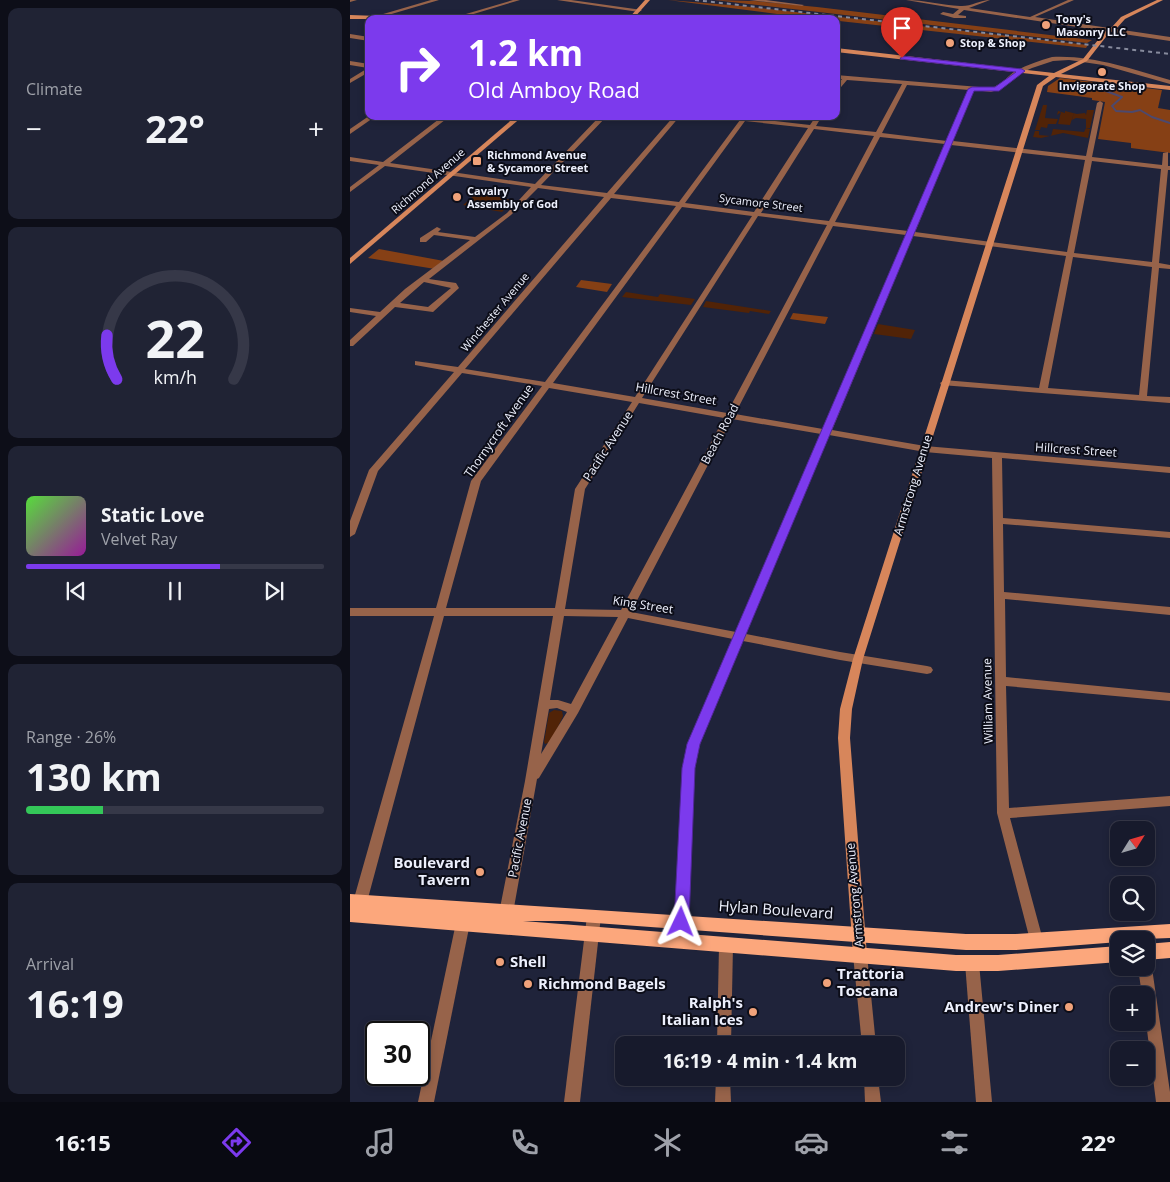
<!DOCTYPE html>
<html lang="en">
<head>
<meta charset="utf-8">
<style>
	body { margin:0; font-family:"Open Sans",sans-serif; background:#202334; color:#f1f3f6; height:100vh; display:flex; flex-direction:column; font-size:19px; white-space:nowrap }
	* { box-sizing:border-box; margin:0 }
	p { font-size:16px; color:#9ea1a9 }
	.icon { flex:none; width:28px; height:28px; fill:none; stroke:currentColor; stroke-width:2; stroke-linecap:round; stroke-linejoin:round }
	.map { position:relative; flex:1; overflow:hidden }
	.sheet { display:flex; flex-direction:column; gap:8px; padding:8px; background:#0d0e18; width:350px }
	.sheet>* { flex:none }
	.guide { position:absolute; left:15px; top:15px; width:475px; height:105px; border-radius:10px; box-shadow:0 2px 8px #0003,0 0 0 1px #363848; background:#7c3aed; color:#fff; overflow:hidden }
	.needle { width:32px; rotate:53deg }
	.tools { position:absolute; left:760px; top:821px; display:grid; gap:10px }
	.tools a { display:grid; place-items:center; width:45px; height:45px; border-radius:10px; background:#171a2c; box-shadow:0 2px 8px #0003,0 0 0 1px #363848; font-size:25px }
	.speed { position:absolute; left:15px; top:1021px; display:flex; gap:10px; font-size:25px; font-weight:700; text-align:center }
	.speed>* { display:grid; place-content:center; width:65px; height:65px; border-radius:50%; background:#171a2c; box-shadow:0 2px 8px #0003,0 0 0 1px #363848; line-height:1 }
	.speed .limit { border:2px solid #111; border-radius:8px; background:#fff; color:#111 }
	.pin { position:absolute; display:grid; place-items:center; width:42px; height:42px; color:#fff; margin:-51px -21px; border-radius:50% 50% 50% 0; rotate:-45deg; box-shadow:0 0 5px #0007 }
	.pin .icon { rotate:45deg }
	.me { position:absolute; width:55px; margin:-28px; rotate:2deg; stroke-linejoin:round; filter:drop-shadow(0 0 4px #0008) }
	.turn { display:flex; align-items:center; gap:18px; height:105px; padding:0 20px; font-size:22px }
	.turn .icon { width:65px; height:65px; stroke-width:2.5 }
	.turn b { display:block; font-size:35px; line-height:42px }
	.big { font-size:38px; font-weight:700; line-height:1.1 }
	.sheet .card { flex:1; display:flex; flex-direction:column; justify-content:center; gap:8px; min-width:0; padding:0 18px; border-radius:10px; background:#202334 }
	.sheet .dial { align-items:center; gap:0 }
	.dial svg { height:130px; overflow:visible; fill:none; stroke:#363848; stroke-width:7; stroke-linecap:round; text-anchor:middle }
	.dial text { fill:#f1f3f6; stroke:none }
	.song { display:flex; align-items:center; gap:15px }
	.cover { width:60px; height:60px; border-radius:8px; background:linear-gradient(135deg,hsl(110 70% 55%),hsl(300 70% 35%)) }
	.played { height:5px; border-radius:2px; background:linear-gradient(90deg,#7c3aed 65%,#363848 65%) }
	.keys { display:flex; justify-content:space-around; direction:ltr }
	.heat { display:flex; justify-content:space-between; align-items:center; font-size:28px; direction:ltr }
	.charge { height:8px; border-radius:4px; background:linear-gradient(90deg,#34c759 26%,#363848 0) }
	.trip { position:absolute; left:265px; top:1036px; width:290px; height:50px; border-radius:10px; background:#171a2c; box-shadow:0 2px 8px #0003,0 0 0 1px #363848; font-weight:700; line-height:50px; text-align:center }
	.dock { display:flex; height:80px; justify-content:space-around; align-items:center; background:#090a12; color:#9ea1a9 }
	.dock .icon { width:35px; height:35px }
	.dock .current { color:#7c3aed }
	.dock b { font-size:22px; color:#f1f3f6 }
	main { display:flex; flex:1; min-height:0 }
	.map>svg:first-child { display:block }
	.green { fill:#512307 }
	.forest { fill:#864015 }
	.lines { fill:none; stroke-linecap:round; stroke-linejoin:round }
	.stream { stroke:#4c496e; stroke-width:2 }
	.street { fill:#97634a; fill-rule:evenodd }
	.secondary { fill:#d7865b; fill-rule:evenodd }
	.primary { fill:#fca77c; fill-rule:evenodd }
	.rail { stroke:#868a9c; stroke-width:2; stroke-dasharray:4 4; stroke-linecap:butt }
	.route { fill:#7c3aed; stroke:#51269a }
	.poi-dot { fill:#f0a27a; stroke:#0c0d18; stroke-width:2 }
	.labels { text-anchor:middle; stroke-width:4; stroke-linejoin:round; paint-order:stroke }
	.far-poi-label { font-size:11px; font-weight:bold; fill:#edf0fd; stroke:#0c0d18; text-anchor:start }
	.far-street-label { font-size:11px; fill:#edf0fd; stroke:#0c0d18 }
	.street-label { font-size:12px; fill:#edf0fd; stroke:#0c0d18 }
	.near-poi-label { font-size:15px; font-weight:bold; fill:#edf0fd; stroke:#0c0d18; text-anchor:end }
	.near-street-label { font-size:15px; fill:#edf0fd; stroke:#0c0d18 }
</style>
</head>
<body>
<main>
<section class="sheet">
<div class="card"><p>Climate</p>
<div class="heat"><a>−</a><b class="big">22°</b><a>+</a></div>
</div>
<div class="card dial"><svg viewBox="0 0 100 80">
<path d="M14 69A42 42 0 1 1 86 69"/>
<path d="M14 69A42 42 0 0 1 8 42" stroke="#7c3aed"/>
<text x="50" y="56" font-size="32" font-weight="700">22</text>
<text x="50" y="72" font-size="11">km/h</text>
</svg></div>
<div class="card">
<div class="song"><i class="cover"></i><div><b>Static Love</b><p>Velvet Ray</p></div></div>
<div class="played"></div>
<div class="keys"><svg class="icon" aria-label="previous" viewBox="0 0 24 24"><path d="M18 5L8 12l10 7zM5 5v14"/></svg><svg class="icon" aria-label="pause" viewBox="0 0 24 24"><path d="M8 5v14M16 5v14"/></svg><svg class="icon" aria-label="next" viewBox="0 0 24 24"><path d="M6 5l10 7-10 7zM19 5v14"/></svg></div>
</div>
<div class="card"><p>Range · 26%</p><b class="big">130 km</b><div class="charge"></div></div>
<div class="card"><p>Arrival</p><b class="big">16:19</b></div>
</section>
<div class="map">
<svg width="820" height="1102" viewBox="0 0 820 1102">
	<rect width="100%" height="100%" fill="#1f233a"/>
	<g class="green">
		<path d="M693,105H697L695,118L708,119L706,124H698L697,128L691,127L690,130H685Z"/>
		<path d="M737,110H744L740,128H736V119L726,118L722,120L724,113L720,125L708,124L711,112L707,115L708,111L715,113V111L727,114L735,113L736,115Z"/>
		<path d="M736,128L740,129L738,138L713,133L691,138L683,137L685,131H689V135L701,136L703,129L734,132Z"/>
		<path d="M127,193L151,196L150,198L163,200L152,212L113,205Z"/>
		<path d="M276,292L308,297L310,294L345,299L341,305L272,297Z"/>
		<path d="M356,301L421,311L419,314L400,311L399,313L353,307Z"/>
		<path d="M528,324L565,330L561,339L524,334Z"/>
		<path d="M204,710L212,711L213,716L201,742L195,744L194,742L199,713Z"/>
	</g>
	<g class="forest">
		<path d="M318,0L392,6L738,45L736,48L489,21L486,23V19H460L427,15V14Z"/>
		<path d="M364,0L405,1L467,7L742,40L737,43Z"/>
		<path d="M710,78L812,90L808,108L820,110V153L781,148V143L748,139L755,102L742,100V98L697,92L698,86Z"/>
		<path d="M29,249L94,261L85,269L18,258Z"/>
		<path d="M231,280L262,284L257,292L226,287Z"/>
		<path d="M443,313L478,317L475,324L440,319Z"/>
	</g>
	<g class="lines">
		<path class="stream" d="M737,84L772,97L762,106L766,111L782,112L790,110L802,117L820,123"/>
		<g class="street">
			<path d="M0,0H7L0,2Z"/>
			<path d="M81,0H89L28,18L23,17Z"/>
			<path d="M163,0H170L107,19H99Z"/>
			<path d="M207,0H221L292,10L289,12Z"/>
			<path d="M399,0H416L454,5L452,6Z"/>
			<path d="M556,0C574,0 592,5 610,6C620,7 630,0 640,0L619,8L680,17L718,0H724L685,17L820,37V41L614,10L608,15L616,16V18H604L590,14L593,12L603,14L609,9Z"/>
			<path d="M0,34L19,37V41L0,38Z"/>
			<path d="M702,57C743,55 781,69 820,80V84L753,65L719,60L703,61L682,68L669,74L647,90L641,92L624,90L603,141L736,156L747,103L750,101L753,103L742,157L812,165L813,153L818,152V166H820V170H818L809,263L820,265V269L809,268L797,396L820,397V403L591,385L590,383L594,380L689,388L716,256L563,236L482,430L575,446L820,467V473L652,458L653,518L820,532V538L653,524L654,592L820,607V615L655,599L656,677L820,693V701L656,686L659,808L820,796V806L660,818L693,940L691,944L686,946L681,944L647,813L642,458L575,452L479,435L396,634L490,652L577,666L581,667L583,670L581,673L577,674L490,660L393,641L350,744L345,768L338,922L336,926L331,928L326,926L324,922L333,768L338,744L383,639L278,618L228,713L189,778L187,779L163,913L161,917L156,919L151,917L149,913L175,781L203,616H94L17,902L15,906L10,908L5,906L3,902L84,616H0V608H86L121,481L192,386L112,373L28,471L5,534L0,537V521L19,470L104,372L65,365V361L108,367L254,197L188,188L161,215L79,279L106,283L109,288L83,312L45,307L3,346H0V340L26,316L0,312V308L30,312L55,289L120,240L84,235L76,242H70V238L87,227L91,229L88,232L125,237L157,213L181,187L35,166L0,192V187L29,165L0,161V157L33,162L93,116H100L40,163L185,184L250,116H257L191,185L257,193L324,116H330L264,194L329,202L390,120L364,116H399L398,118L460,125L466,116H472L466,126L526,132L552,84L497,80L486,93V87L492,79H486V75L641,88C651,85 656,78 664,72C676,65 689,61 702,57ZM557,85L619,90L597,141L532,133ZM395,121L458,128L404,212L335,203ZM464,129L524,136L479,221L411,213ZM530,137L595,144L558,231L485,222ZM601,145L735,160L717,252L565,232ZM742,161L811,169L802,262L724,253ZM261,198L326,206L195,382L115,369ZM332,207L402,216L285,397L203,383ZM408,216L477,225L377,413L292,398ZM483,226L556,235L473,429L385,414ZM723,257L802,267L789,395L698,388ZM74,282L101,288L78,307L50,303ZM199,388L282,402L225,489L205,608H96L131,481ZM289,403L374,418L271,610L215,609L235,489ZM382,419L471,434L386,632L281,612ZM214,616L268,617L221,704L208,700H200ZM207,708L217,712L191,754L199,709Z"/>
			<path d="M0,61L19,64V72L0,83V79L18,68L0,65Z"/>
			<path d="M19,116H26L0,134V129Z"/>
			<path d="M244,910L249,912L251,916L230,1102H214L237,916L239,912Z"/>
			<path d="M114,912L119,914L121,918L84,1102H68L107,918L109,914Z"/>
			<path d="M376,940L381,942L383,946L381,1045H367L369,946L371,942Z"/>
			<path d="M510,949L515,951L517,955L526,1045H512L503,955L505,951Z"/>
			<path d="M622,957L627,959L629,963L642,1102H626L615,963L617,959Z"/>
			<path d="M796,962L800,964L802,968L820,1092V1102H806L796,1022V995H792L788,968H796Z"/>
			<path d="M366,1078H380L381,1102H365Z"/>
			<path d="M514,1078H528L531,1102H515Z"/>
		</g>
		<g class="secondary">
			<path d="M295,0H300L283,19H278Z"/>
			<path d="M807,0H813L775,19L766,29L759,33L737,61L711,74L820,86V90L706,77L693,86L513,659L502,709L500,738L517,955L515,959L510,961L505,959L503,955L488,738L490,709L503,659L687,85L699,76L486,52V48L704,73L733,59L755,31L762,27L771,17Z"/>
			<path d="M0,15L57,17L59,19H0Z"/>
			<path d="M166,116H173L0,264V258Z"/>
		</g>
		<g class="primary">
			<path d="M0,894L616,934H666L820,924V938L769,940V942L666,950H616L218,921H173L606,955H648L769,946V962L648,971H606L0,922Z"/>
			<path d="M820,942V958L796,960V944Z"/>
		</g>
		<path class="rail" d="M345,0L820,54"/>
	</g>
	<path class="route" d="M552,56L672,69L675,71L649,91H624L350,744L345,768L339,922L337,926L331,928L326,926L324,922L332,768L337,744L618,89L622,87H645L666,72L550,59Z"/>
	<g class="poi-dot">
		<circle cx="696" cy="25" r="5"/>
		<circle cx="600" cy="43" r="5"/>
		<circle cx="752" cy="72" r="5"/>
		<rect x="122" y="156" width="10" height="10" rx="2.5"/>
		<circle cx="107" cy="197" r="5"/>
		<circle cx="130" cy="872" r="5"/>
		<circle cx="150" cy="962" r="5"/>
		<circle cx="477" cy="983" r="5"/>
		<circle cx="178" cy="984" r="5"/>
		<circle cx="719" cy="1007" r="5"/>
		<circle cx="403" cy="1012" r="5"/>
	</g>
	<g class="labels">
		<g class="far-poi-label">
			<text x="706" y="23">Tony's<tspan x="706" dy="13">Masonry LLC</tspan></text>
			<text x="610" y="47">Stop &amp; Shop</text>
			<text x="752" y="90" text-anchor="middle">Invigorate Shop</text>
			<text x="137" y="159">Richmond Avenue<tspan x="137" dy="13">&amp; Sycamore Street</tspan></text>
			<text x="117" y="195">Cavalry<tspan x="117" dy="13">Assembly of God</tspan></text>
		</g>
		<g class="far-street-label">
			<text transform="translate(78 181) rotate(-41)" y="4">Richmond Avenue</text>
			<text transform="translate(411 203) rotate(7)" y="4">Sycamore Street</text>
			<text transform="translate(145 312) rotate(-50)" y="4">Winchester Avenue</text>
		</g>
		<g class="street-label">
			<text transform="translate(326 394) rotate(10)" y="4">Hillcrest Street</text>
			<text transform="translate(149 431) rotate(-55)" y="4">Thornycroft Avenue</text>
			<text transform="translate(370 434) rotate(-62)" y="4">Beach Road</text>
			<text transform="translate(258 446) rotate(-57)" y="4">Pacific Avenue</text>
			<text transform="translate(726 450) rotate(4)" y="4">Hillcrest Street</text>
			<text transform="translate(563 485) rotate(-73)" y="4">Armstrong Avenue</text>
			<text transform="translate(293 605) rotate(9)" y="4">King Street</text>
			<text transform="translate(638 701) rotate(-91)" y="4">William Avenue</text>
			<text transform="translate(170 838) rotate(-79)" y="4">Pacific Avenue</text>
			<text transform="translate(505 895) rotate(-95)" y="4">Armstrong Avenue</text>
		</g>
		<g class="near-poi-label">
			<text x="120" y="868">Boulevard<tspan x="120" dy="17">Tavern</tspan></text>
			<text x="160" y="967" text-anchor="start">Shell</text>
			<text x="487" y="979" text-anchor="start">Trattoria<tspan x="487" dy="17">Toscana</tspan></text>
			<text x="188" y="989" text-anchor="start">Richmond Bagels</text>
			<text x="393" y="1008">Ralph's<tspan x="393" dy="17">Italian Ices</tspan></text>
			<text x="709" y="1012">Andrew's Diner</text>
		</g>
		<g class="near-street-label">
			<text transform="translate(426 910) rotate(4)" y="5">Hylan Boulevard</text>
		</g>
	</g>
</svg>
<div class="tools">
<a><svg class="needle" viewBox="-14 -14 28 28"><path d="M0-13l5 13h-10z" fill="#e53935"/><path d="M0 13l5-13h-10z" fill="#9ea1a9"/></svg></a>
<a><svg class="icon" aria-label="search" viewBox="0 0 24 24"><circle cx="10" cy="10" r="6"/><path d="M15 15l6 6"/></svg></a>
<a><svg class="icon" aria-label="layers" viewBox="0 0 24 24"><path d="M12 4l9 5-9 5-9-5zM3 14l9 5 9-5"/></svg></a>
<a>+</a>
<a>−</a>
</div>
<div class="speed"><div class="limit">30</div></div>
<div class="pin" style="left:552px;top:58px;background:#d93025"><svg class="icon" aria-label="arrive" viewBox="0 0 24 24"><path d="M6 21V4h12l-3 4 3 4H6"/></svg></div>
<svg class="me" style="left:331px;top:922px" viewBox="-20 -20 40 40"><path d="M0-17L14 15 0 8-14 15z" fill="#7c3aed" stroke="#fff" stroke-width="4"/></svg>
<div class="trip">16:19 · 4 min · 1.4 km</div>
<div class="guide">
<div class="turn"><svg class="icon" aria-label="right" viewBox="0 0 24 24"><path d="M7 20v-9h11M14 6l5 5-5 5"/></svg><div><b>1.2 km</b>Old Amboy Road</div></div>
</div>
</div>
</main>
<nav class="dock">
<b>16:15</b>
<svg class="icon current" aria-label="directions" viewBox="0 0 24 24"><path d="M12 3l9 9-9 9-9-9zM9 14v-3h6M13 9l2 2-2 2"/></svg>
<svg class="icon" aria-label="music" viewBox="0 0 24 24"><path d="M9 18V5l10-2v13"/><circle cx="6" cy="18" r="3"/><circle cx="16" cy="16" r="3"/></svg>
<svg class="icon" aria-label="phone" viewBox="0 0 24 24"><path d="M5 4h4l2 5-3 2q2 4 5 5l2-3 5 2v4C11 20 4 13 5 4z"/></svg>
<svg class="icon" aria-label="climate" viewBox="0 0 24 24"><path d="M12 3v18M4 7l16 10M4 17L20 7"/></svg>
<svg class="icon" aria-label="car" viewBox="0 0 24 24"><path d="M5 17H2v-5l4-1 3-4h7l3 4 3 1v5h-3M9 17h6M6 11h13"/><circle cx="7" cy="17" r="2"/><circle cx="17" cy="17" r="2"/></svg>
<svg class="icon" aria-label="filters" viewBox="0 0 24 24"><path d="M4 7h16M4 17h16"/><circle cx="9" cy="7" r="2"/><circle cx="15" cy="17" r="2"/></svg>
<b>22°</b>
</nav>
</body>
</html>
